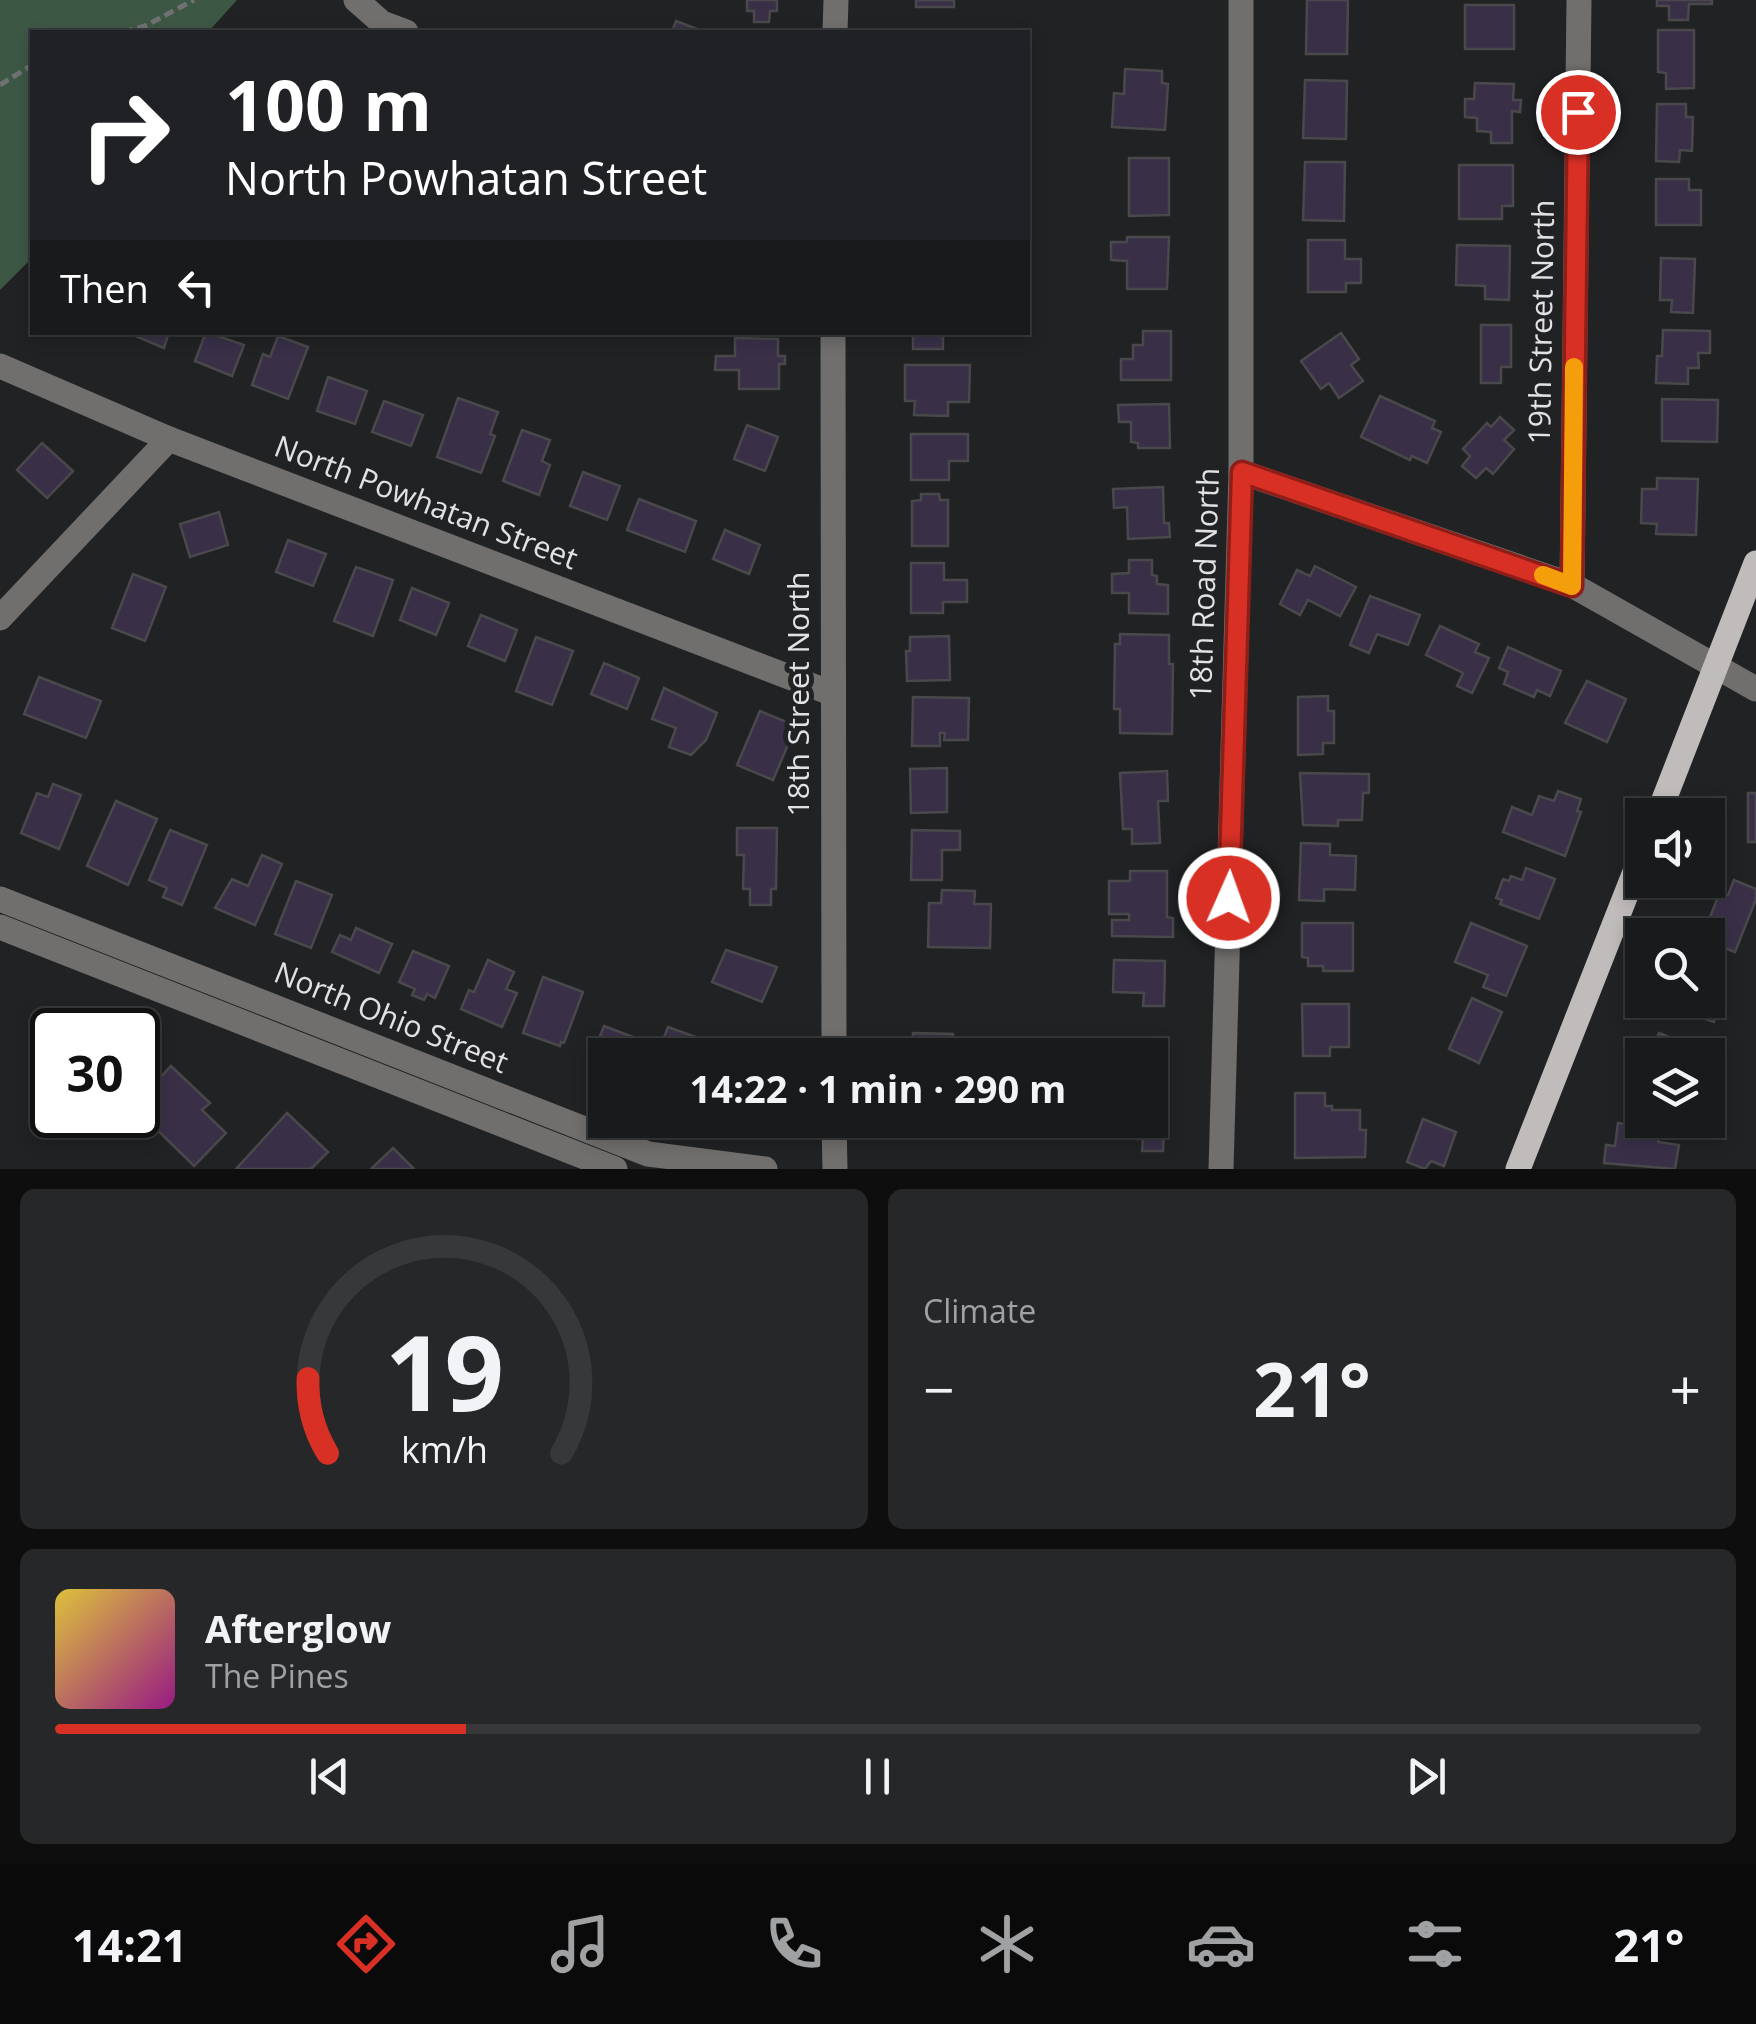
<!DOCTYPE html>
<html lang="en">
<head>
<meta charset="utf-8">
<style>
	body { margin:0; font-family:"Open Sans",sans-serif; background:#262728; color:#f1f3f6; height:100vh; display:flex; flex-direction:column; font-size:38px; white-space:nowrap }
	* { box-sizing:border-box; margin:0 }
	p { font-size:32px; color:#9fa1a3 }
	.icon { flex:none; width:55px; height:55px; fill:none; stroke:currentColor; stroke-width:2; stroke-linecap:round; stroke-linejoin:round }
	.map { position:relative; height:1169px; overflow:hidden }
	.details { display:flex; flex-direction:column; gap:20px; padding:20px; background:#0e0e0f; flex:1 }
	.details>* { flex:none }
	.hud { position:absolute; left:30px; top:30px; width:1000px; height:305px; border-radius:0px; box-shadow:0 5px 15px #0003,0 0 0 2px #37383a; background:#202124; color:#fff; overflow:hidden }
	.controls { position:absolute; left:1625px; top:798px; display:grid; gap:20px }
	.controls a { display:grid; place-items:center; width:100px; height:100px; border-radius:0px; background:#191a1b; box-shadow:0 5px 15px #0003,0 0 0 2px #37383a; font-size:50px }
	.speed { position:absolute; left:30px; top:1008px; display:flex; gap:20px; font-size:50px; font-weight:700; text-align:center }
	.speed>* { display:grid; place-content:center; width:130px; height:130px; border-radius:50%; background:#191a1b; box-shadow:0 5px 15px #0003,0 0 0 2px #37383a; line-height:1 }
	.speed .limit { border:5px solid #111; border-radius:15px; background:#fff; color:#111 }
	.pin { position:absolute; display:grid; place-items:center; width:85px; height:85px; color:#fff; margin:-42px; border:5px solid #fff; border-radius:50%; box-shadow:0 2px 10px #0007 }
	.me { position:absolute; width:110px; margin:-55px; rotate:2deg; stroke-linejoin:round; filter:drop-shadow(0 0 8px #0008) }
	.turn { display:flex; align-items:center; gap:35px; height:210px; padding:0 30px; font-size:45px }
	.turn .icon { width:130px; height:130px; stroke-width:2.5 }
	.turn b { display:block; font-size:70px; line-height:85px }
	.then { display:flex; align-items:center; height:95px; padding:0 30px; background:#0003; gap:20px; font-size:38px }
	.big { font-size:75px; font-weight:700; line-height:1.1 }
	.details .widget { flex:1; display:flex; flex-direction:column; justify-content:center; gap:15px; min-width:0; padding:0 35px; border-radius:15px; background:#262728 }
	.details .dial { align-items:center; gap:0 }
	.dial svg { height:260px; overflow:visible; fill:none; stroke:#37383a; stroke-width:7; stroke-linecap:round; text-anchor:middle }
	.dial text { fill:#f1f3f6; stroke:none }
	.song { display:flex; align-items:center; gap:30px }
	.cover { width:120px; height:120px; border-radius:15px; background:linear-gradient(135deg,hsl(50 70% 55%),hsl(310 70% 35%)) }
	.played { height:10px; border-radius:5px; background:linear-gradient(90deg,#d93025 25%,#37383a 25%) }
	.keys { display:flex; justify-content:space-around; direction:ltr }
	.heat { display:flex; justify-content:space-between; align-items:center; font-size:55px; direction:ltr }
	.details .tiles { flex:1; display:grid; gap:20px; grid-template-columns:1fr 1fr }
	.widget:last-child { grid-column:span 2 }
	.trip { position:absolute; left:588px; top:1038px; width:580px; height:100px; border-radius:0px; background:#191a1b; box-shadow:0 5px 15px #0003,0 0 0 2px #37383a; font-weight:700; line-height:100px; text-align:center }
	.menu { display:flex; height:160px; justify-content:space-around; align-items:center; background:#0a0a0b; color:#9fa1a3 }
	.menu .icon { width:70px; height:70px }
	.menu .current { color:#d93025 }
	.menu b { font-size:45px; color:#f1f3f6 }
	.map>svg:first-child { display:block }
	.forest { fill:#3d5745 }
	.building { fill:#393048; stroke:#49484a; stroke-width:2.5 }
	.lines { fill:none; stroke-linecap:round; stroke-linejoin:round }
	.path { stroke:#707173; stroke-width:5; stroke-dasharray:10 5; stroke-linecap:butt }
	.minor { stroke:#706f6e; stroke-width:25 }
	.major { stroke:#c0bcbc; stroke-width:25 }
	.route-casing { stroke:#8d1f18; stroke-width:25 }
	.route { stroke:#d93025; stroke-width:18 }
	.slow { stroke:#f59e0b; stroke-width:18 }
	.labels { text-anchor:middle; stroke-width:10; stroke-linejoin:round; paint-order:stroke }
	.street-label { font-size:30px; fill:#e2e2e4; stroke:#212224 }
</style>
</head>
<body>
<div class="map">
<svg width="1756" height="1169" viewBox="0 0 1756 1169">
	<rect width="100%" height="100%" fill="#212224"/>
	<path class="forest" d="M0,0H237L208,32H32V258L0,290Z"/>
	<g class="building">
		<path d="M747,0H777V11H770L769,22H754V11H747Z"/>
		<rect x="916" y="0" width="38" height="7"/>
		<path d="M1307,0H1348L1347,54H1306Z"/>
		<path d="M1657,0H1712V4H1689L1688,20H1669V6H1657Z"/>
		<rect x="1465" y="5" width="49" height="44"/>
		<path d="M676,21L705,32H672Z"/>
		<path d="M1658,30H1694V88L1666,89V73L1658,72Z"/>
		<path d="M1125,69L1162,71V83L1168,84L1165,130L1112,127L1114,93L1124,94Z"/>
		<path d="M1305,80L1347,81L1346,139L1303,138Z"/>
		<path d="M1475,83L1514,84L1513,100H1521L1520,112L1512,111V143H1491V132L1477,131V118L1465,117V99H1474Z"/>
		<path d="M1657,104H1686V117H1693L1692,151L1680,150L1679,162L1656,161Z"/>
		<path d="M1129,158H1169V215L1129,216Z"/>
		<path d="M1305,162H1345L1344,221L1303,220Z"/>
		<path d="M1459,165H1513V206H1502V219H1459Z"/>
		<path d="M1656,179H1689V190H1701V225H1656Z"/>
		<path d="M1127,237H1169L1167,289H1127V261L1111,260V242H1127Z"/>
		<path d="M1308,240H1345V259H1361V283H1346V292H1308Z"/>
		<path d="M1457,245L1510,246L1509,300L1485,299V286L1456,285Z"/>
		<path d="M1661,258L1695,259L1693,313L1671,312L1672,300H1660Z"/>
		<path d="M1481,325H1511V367H1501V383H1481Z"/>
		<path d="M1663,330L1710,331V353H1698L1699,368H1688V384L1656,383L1657,356H1662Z"/>
		<path d="M1143,331H1171V380H1121V359H1133V345H1143Z"/>
		<path d="M126,332H169L164,348Z"/>
		<path d="M206,332L244,345L232,376L195,361Z"/>
		<rect x="913" y="332" width="30" height="17"/>
		<path d="M1341,333L1359,359L1351,365L1363,381L1339,398L1329,383L1321,389L1301,361Z"/>
		<path d="M278,336L308,347L288,399L252,385L263,354L270,357Z"/>
		<path d="M735,338L778,339V356H785V364H779V389H739V370H715L716,356H735Z"/>
		<path d="M905,365H970L969,402H948V416L914,415L915,401H905Z"/>
		<path d="M328,377L367,391L355,424L317,411Z"/>
		<path d="M1380,396L1435,421L1432,428L1441,432L1427,463L1412,456L1410,460L1361,437Z"/>
		<path d="M458,398L498,412L490,434L495,436L481,473L437,457Z"/>
		<path d="M1662,399L1718,400L1717,442L1662,441Z"/>
		<path d="M384,401L423,415L411,446L372,432Z"/>
		<path d="M1169,404L1170,448H1138V443L1131,442V422H1119L1118,405Z"/>
		<path d="M1500,417L1514,430L1504,440L1514,449L1493,474L1486,468L1476,478L1462,466L1470,456L1463,449L1487,423L1491,427Z"/>
		<path d="M747,425L778,437L765,471L734,459Z"/>
		<path d="M522,430L550,440L542,461L550,465L539,495L503,481Z"/>
		<path d="M911,434H968V461H949V480H911Z"/>
		<path d="M42,443L73,471L47,498L17,470Z"/>
		<path d="M583,472L620,486L607,520L570,506Z"/>
		<path d="M1657,478L1698,479L1696,535L1656,534L1657,524L1641,523L1642,489H1657Z"/>
		<path d="M1163,487L1164,523H1169L1170,537L1128,539L1127,507L1114,508L1113,489Z"/>
		<path d="M921,494H939L940,500H948V546H912V501L921,500Z"/>
		<path d="M639,499L696,521L685,552L627,530Z"/>
		<path d="M219,512L228,545L190,557L180,524Z"/>
		<path d="M725,530L760,545L749,574L713,559Z"/>
		<path d="M288,540L326,554L313,586L276,572Z"/>
		<path d="M1129,560H1152V575L1157,576V584L1168,585V614L1129,613V593H1112V574L1129,573Z"/>
		<path d="M911,563H944V580H967V602H943V613H911Z"/>
		<path d="M1315,566L1356,587L1340,616L1308,600L1300,615L1280,604L1297,570L1310,576Z"/>
		<path d="M356,567L393,580L373,636L334,621Z"/>
		<path d="M133,574L166,587L145,641L112,628Z"/>
		<path d="M412,588L449,603L436,635L400,620Z"/>
		<path d="M1370,596L1420,615L1408,645L1377,634L1369,653L1350,645Z"/>
		<path d="M481,615L517,630L505,661L468,646Z"/>
		<path d="M1440,626L1479,644L1475,652L1489,658L1472,693L1457,686L1463,673L1426,655Z"/>
		<path d="M1120,634L1169,635V664H1173L1172,734L1120,733V709H1114L1115,644H1120Z"/>
		<path d="M949,636L950,680L907,681L906,651H910V637Z"/>
		<path d="M536,637L573,651L552,705L516,691Z"/>
		<path d="M1508,647L1561,671L1550,696L1537,690L1534,697L1504,684L1508,672L1499,668Z"/>
		<path d="M604,663L639,678L627,709L591,694Z"/>
		<path d="M39,677L101,701L86,738L24,714Z"/>
		<path d="M1587,681L1626,699L1607,742L1565,723Z"/>
		<path d="M664,688L717,713L706,740L691,755L669,747L676,728L652,719Z"/>
		<path d="M1328,696V711H1334V743H1323V754L1298,755V697Z"/>
		<path d="M913,697L969,698L968,740H944L945,733H940V746H912Z"/>
		<path d="M760,711L796,726L773,780L737,765Z"/>
		<path d="M947,768V812L911,813L910,769Z"/>
		<path d="M1167,771L1168,801H1158L1160,843L1132,844V829H1123L1120,773Z"/>
		<path d="M1300,773L1369,774V793H1363L1362,820H1338V826L1303,825Z"/>
		<path d="M53,784L81,795L59,849L21,833L37,793L48,797Z"/>
		<path d="M1558,791L1581,799L1577,811L1581,812L1565,856L1503,832L1512,807L1532,815L1539,796L1554,801Z"/>
		<rect x="1748" y="793" width="8" height="49"/>
		<path d="M116,801L157,819L128,885L87,866Z"/>
		<path d="M737,828H777L776,889H771V905H750V889H743L744,855H737Z"/>
		<path d="M170,830L207,845L182,905L163,897L167,888L149,880Z"/>
		<path d="M912,830L960,831V850H942V880H911Z"/>
		<path d="M1301,843L1330,844V855L1356,856L1355,890L1324,889V901L1299,900Z"/>
		<path d="M262,855L282,864L255,925L215,908L232,879L248,886Z"/>
		<path d="M1526,868L1555,879L1539,919L1500,904L1502,900L1496,898L1503,879L1509,881L1511,876L1522,880Z"/>
		<path d="M1130,871H1167V917L1173,918V937L1112,936V920H1129V914H1109V881H1130Z"/>
		<path d="M1734,880L1756,889V899L1735,952L1713,943L1718,932L1706,927L1720,892L1728,895Z"/>
		<path d="M296,881L332,895L311,948L275,934Z"/>
		<path d="M942,890L975,891L974,904H991L990,948L928,947L929,903H941Z"/>
		<path d="M1302,923H1353V971H1323V966H1308V958L1302,957Z"/>
		<path d="M1471,923L1527,946L1506,996L1483,987L1488,975L1455,962Z"/>
		<path d="M356,928L392,944L379,973L332,952L340,935L351,940Z"/>
		<path d="M726,950L777,967L762,1002L712,982Z"/>
		<path d="M413,951L449,966L435,998L427,994L424,1000L412,995L415,989L399,982Z"/>
		<path d="M488,960L514,972L506,989L517,993L502,1027L461,1009L469,990L474,992Z"/>
		<path d="M1114,960L1165,961L1164,1006H1143L1144,993L1113,992Z"/>
		<path d="M1708,973L1718,977L1714,987L1725,991L1714,1022L1672,1008L1675,1000H1708Z"/>
		<path d="M543,977L583,992L564,1043L561,1042L560,1046L523,1033Z"/>
		<path d="M1472,998L1502,1012L1479,1063L1449,1049Z"/>
		<path d="M1302,1004H1349V1047H1330V1056H1303Z"/>
		<path d="M604,1026L641,1040L635,1055H605V1064L591,1059Z"/>
		<path d="M668,1027L704,1040L699,1055H657Z"/>
		<path d="M913,1033L953,1034L952,1055H912Z"/>
		<path d="M1659,1033L1689,1045L1685,1055H1644L1647,1048L1652,1050Z"/>
		<path d="M171,1066L210,1103L202,1110L226,1133L194,1166L138,1111V1101Z"/>
		<path d="M1295,1093H1325V1106H1332V1110H1360V1130H1366L1365,1157L1295,1158Z"/>
		<path d="M1150,1106H1165L1163,1151H1142L1143,1139H1135V1120H1150Z"/>
		<path d="M287,1113L328,1152L311,1169H236Z"/>
		<path d="M1423,1119L1456,1132L1444,1166L1431,1161L1425,1169L1407,1162Z"/>
		<path d="M912,1120H956V1133L911,1132Z"/>
		<path d="M1618,1123L1660,1129L1658,1142L1679,1145L1675,1169L1604,1163L1606,1145L1615,1146Z"/>
		<path d="M393,1148L414,1169H371Z"/>
	</g>
	<g class="lines">
		<g class="path">
			<path d="M123,32L145,26L194,0"/>
			<path d="M0,85L32,65"/>
		</g>
		<g class="minor">
			<path d="M356,0L382,23L406,32"/>
			<path d="M835,32L836,0"/>
			<path d="M833,332L834,1055"/>
			<path d="M0,366L169,439L831,693"/>
			<path d="M1241,472L1572,585L1756,689"/>
			<path d="M1572,585L1579,0"/>
			<path d="M0,618L169,439"/>
			<path d="M0,899L648,1154L765,1169"/>
			<path d="M0,927L615,1169"/>
			<path d="M834,1120L835,1169"/>
			<path d="M1221,1169L1241,472V0"/>
		</g>
		<g class="major">
			<path d="M1658,815L1756,563"/>
			<path d="M1518,1169L1642,854"/>
		</g>
	</g>
	<g class="lines">
		<g class="route-casing">
			<path id="route" d="M1229,898L1242,472L1572,586L1578,112"/>
		</g>
		<use href="#route" class="route"/>
		<path class="slow" d="M1543,575L1572,586L1574,367"/>
	</g>
	<g class="labels">
		<g class="street-label">
			<text transform="translate(1542 322) rotate(-89)" y="10">19th Street North</text>
			<text transform="translate(426 503) rotate(21)" y="10">North Powhatan Street</text>
			<text transform="translate(1205 584) rotate(-88)" y="10">18th Road North</text>
			<text transform="translate(799 694) rotate(-90)" y="10">18th Street North</text>
			<text transform="translate(391 1018) rotate(22)" y="10">North Ohio Street</text>
		</g>
	</g>
</svg>
<div class="controls">
<a><svg class="icon" aria-label="sound" viewBox="0 0 24 24"><path d="M4 9h4l5-4v14l-5-4H4zM17 9q2 3 0 6"/></svg></a>
<a><svg class="icon" aria-label="search" viewBox="0 0 24 24"><circle cx="10" cy="10" r="6"/><path d="M15 15l6 6"/></svg></a>
<a><svg class="icon" aria-label="layers" viewBox="0 0 24 24"><path d="M12 4l9 5-9 5-9-5zM3 14l9 5 9-5"/></svg></a>
</div>
<div class="speed"><div class="limit">30</div></div>
<div class="pin" style="left:1578px;top:112px;background:#d93025"><svg class="icon" aria-label="arrive" viewBox="0 0 24 24"><path d="M6 21V4h12l-3 4 3 4H6"/></svg></div>
<svg class="me" style="left:1229px;top:898px" viewBox="-20 -20 40 40"><circle r="17" fill="#d93025" stroke="#fff" stroke-width="3"/><path d="M0-11L8 9 0 5-8 9z" fill="#fff"/></svg>
<div class="trip">14:22 · 1 min · 290 m</div>
<div class="hud">
<div class="turn"><svg class="icon" aria-label="right" viewBox="0 0 24 24"><path d="M7 20v-9h11M14 6l5 5-5 5"/></svg><div><b>100 m</b>North Powhatan Street</div></div>
<div class="then">Then<svg class="icon" aria-label="left" viewBox="0 0 24 24"><path d="M17 20v-9H6M10 6l-5 5 5 5"/></svg></div>
</div>
</div>
<section class="details">
<div class="tiles">
<div class="widget dial"><svg viewBox="0 0 100 80">
<path d="M14 69A42 42 0 1 1 86 69"/>
<path d="M14 69A42 42 0 0 1 8 46" stroke="#d93025"/>
<text x="50" y="56" font-size="32" font-weight="700">19</text>
<text x="50" y="72" font-size="11">km/h</text>
</svg></div>
<div class="widget"><p>Climate</p>
<div class="heat"><a>−</a><b class="big">21°</b><a>+</a></div>
</div>
<div class="widget">
<div class="song"><i class="cover"></i><div><b>Afterglow</b><p>The Pines</p></div></div>
<div class="played"></div>
<div class="keys"><svg class="icon" aria-label="previous" viewBox="0 0 24 24"><path d="M18 5L8 12l10 7zM5 5v14"/></svg><svg class="icon" aria-label="pause" viewBox="0 0 24 24"><path d="M8 5v14M16 5v14"/></svg><svg class="icon" aria-label="next" viewBox="0 0 24 24"><path d="M6 5l10 7-10 7zM19 5v14"/></svg></div>
</div>
</div>
</section>
<nav class="menu">
<b>14:21</b>
<svg class="icon current" aria-label="directions" viewBox="0 0 24 24"><path d="M12 3l9 9-9 9-9-9zM9 14v-3h6M13 9l2 2-2 2"/></svg>
<svg class="icon" aria-label="music" viewBox="0 0 24 24"><path d="M9 18V5l10-2v13"/><circle cx="6" cy="18" r="3"/><circle cx="16" cy="16" r="3"/></svg>
<svg class="icon" aria-label="phone" viewBox="0 0 24 24"><path d="M5 4h4l2 5-3 2q2 4 5 5l2-3 5 2v4C11 20 4 13 5 4z"/></svg>
<svg class="icon" aria-label="climate" viewBox="0 0 24 24"><path d="M12 3v18M4 7l16 10M4 17L20 7"/></svg>
<svg class="icon" aria-label="car" viewBox="0 0 24 24"><path d="M5 17H2v-5l4-1 3-4h7l3 4 3 1v5h-3M9 17h6M6 11h13"/><circle cx="7" cy="17" r="2"/><circle cx="17" cy="17" r="2"/></svg>
<svg class="icon" aria-label="filters" viewBox="0 0 24 24"><path d="M4 7h16M4 17h16"/><circle cx="9" cy="7" r="2"/><circle cx="15" cy="17" r="2"/></svg>
<b>21°</b>
</nav>
</body>
</html>
